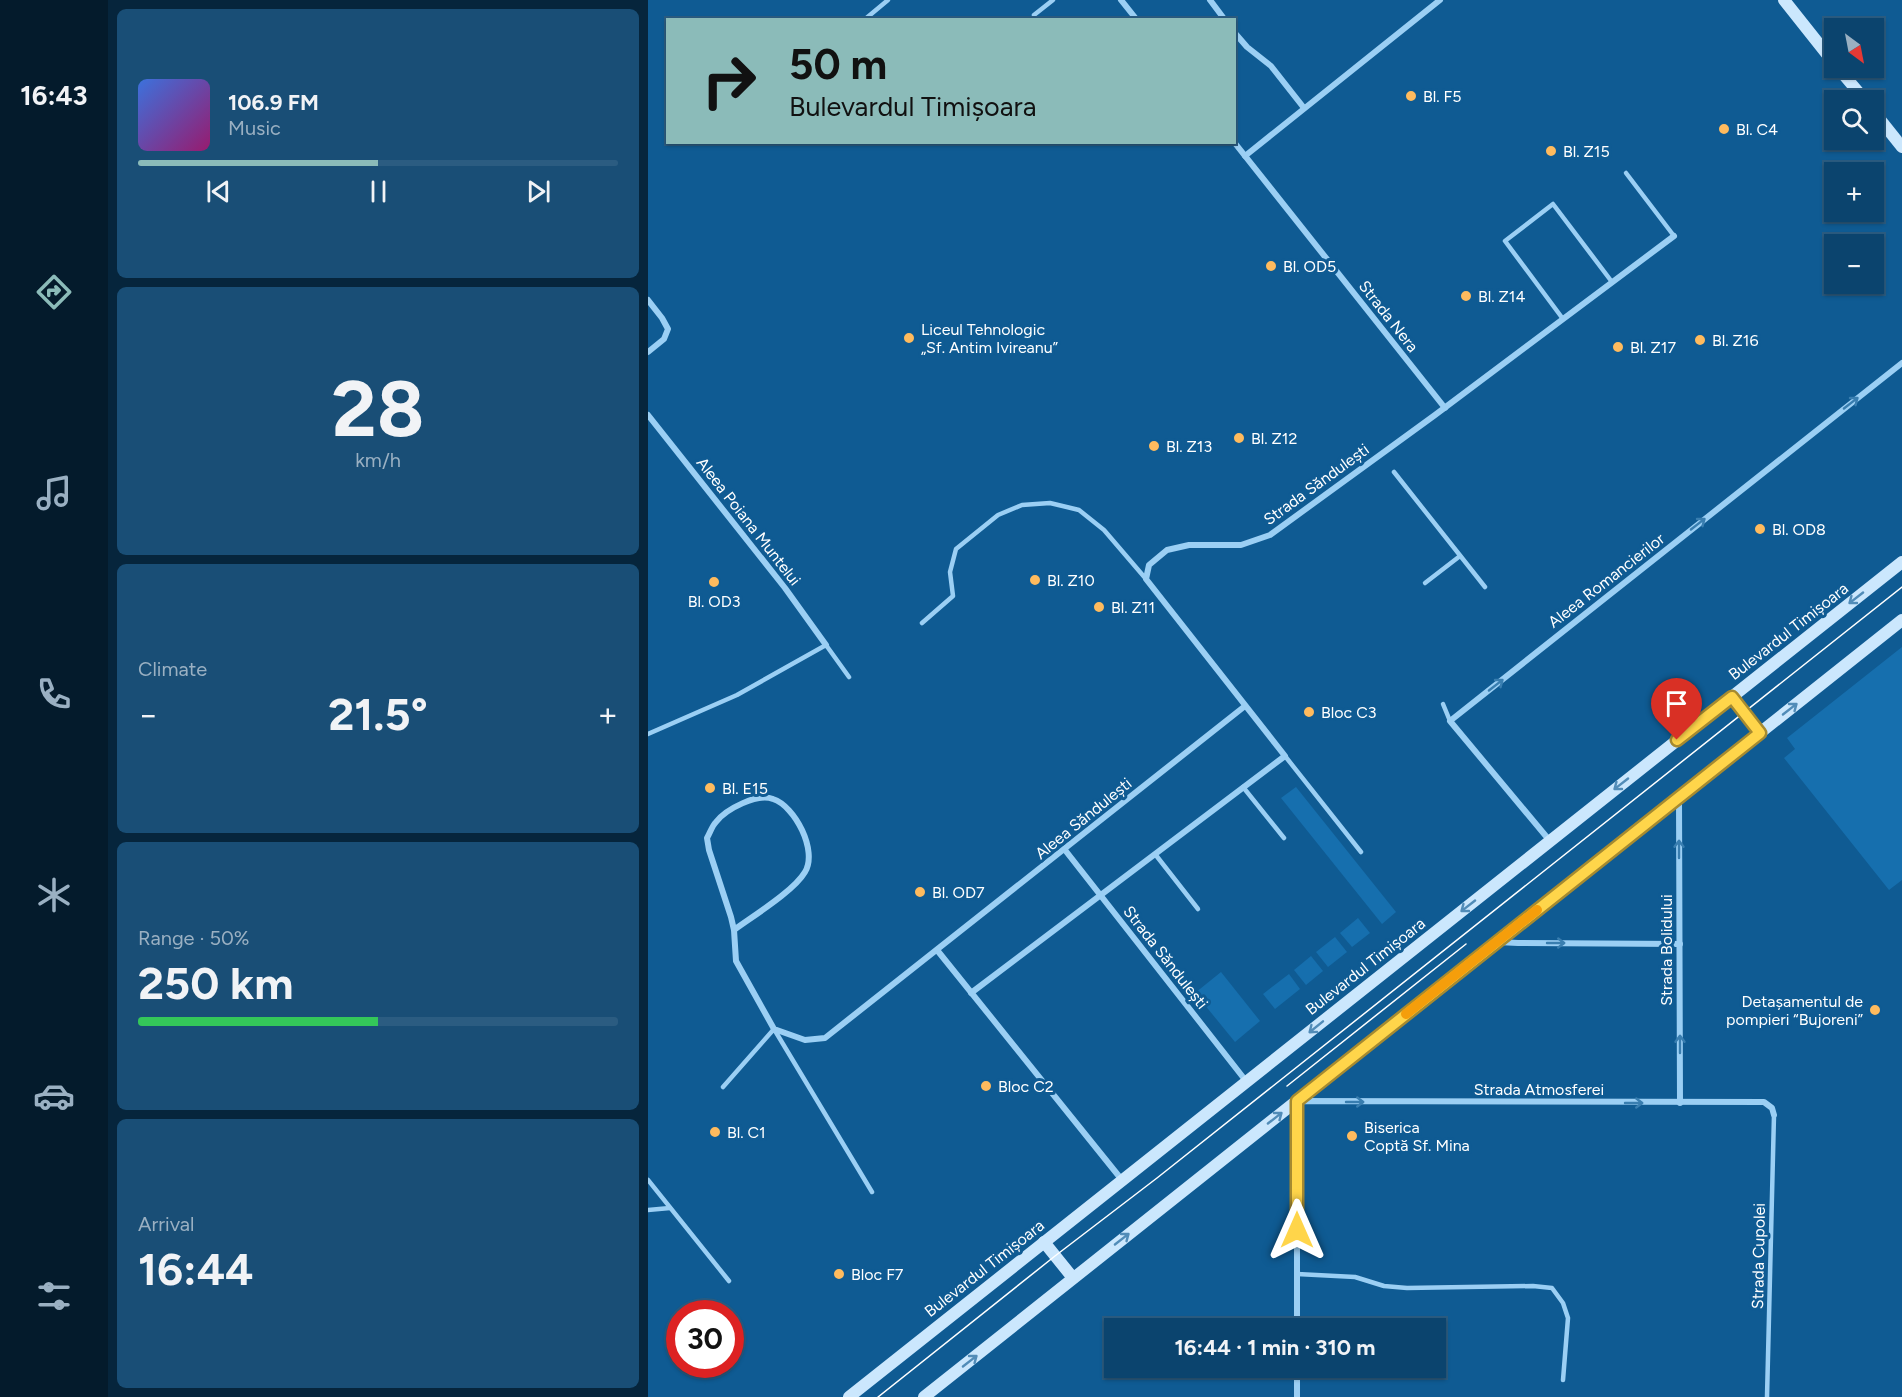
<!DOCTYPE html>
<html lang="en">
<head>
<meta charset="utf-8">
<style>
	body { margin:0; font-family:Figtree,sans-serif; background:#194e76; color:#f1f3f6; height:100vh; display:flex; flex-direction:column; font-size:22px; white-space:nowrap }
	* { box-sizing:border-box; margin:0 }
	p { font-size:20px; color:#9ab0c2 }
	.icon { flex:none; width:33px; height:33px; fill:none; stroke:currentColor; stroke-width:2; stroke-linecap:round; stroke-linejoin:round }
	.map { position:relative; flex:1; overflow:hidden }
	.panel { display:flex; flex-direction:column; gap:9px; padding:9px; background:#06253c; width:540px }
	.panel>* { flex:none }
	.banner { position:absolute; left:18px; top:18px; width:570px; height:126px; border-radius:0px; box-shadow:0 2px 4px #0004,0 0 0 2px #2b5c81; background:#8bbbb9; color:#111; overflow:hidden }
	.needle { width:39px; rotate:148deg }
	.fabs { position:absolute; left:1176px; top:18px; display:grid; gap:12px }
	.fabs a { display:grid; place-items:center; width:60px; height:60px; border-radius:0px; background:#0b446e; box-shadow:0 2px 4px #0004,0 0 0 2px #2b5c81; font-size:30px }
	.speed { position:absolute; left:18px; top:1300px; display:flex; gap:12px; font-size:30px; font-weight:700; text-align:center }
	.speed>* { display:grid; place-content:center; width:78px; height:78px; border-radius:50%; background:#0b446e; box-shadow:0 2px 4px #0004,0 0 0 2px #2b5c81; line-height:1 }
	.speed .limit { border:9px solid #d22; background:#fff; color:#111 }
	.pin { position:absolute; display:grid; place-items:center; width:51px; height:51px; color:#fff; margin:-62px -26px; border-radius:50% 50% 50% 0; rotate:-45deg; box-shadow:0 0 6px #0007 }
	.pin .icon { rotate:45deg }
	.me { position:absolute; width:66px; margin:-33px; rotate:0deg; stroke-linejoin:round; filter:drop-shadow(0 0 4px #0008) }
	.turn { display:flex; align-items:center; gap:21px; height:126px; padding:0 24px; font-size:27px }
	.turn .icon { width:78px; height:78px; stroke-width:2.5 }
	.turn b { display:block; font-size:42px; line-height:51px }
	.big { font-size:45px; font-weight:700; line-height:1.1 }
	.panel .tile { flex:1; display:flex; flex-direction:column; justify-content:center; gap:9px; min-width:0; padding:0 21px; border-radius:9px; background:#194e76 }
	.panel .dial { align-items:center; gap:0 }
	.dial b { font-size:78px; line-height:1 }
	.song { display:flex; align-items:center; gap:18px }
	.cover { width:72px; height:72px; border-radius:9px; background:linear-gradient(135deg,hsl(220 70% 55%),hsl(320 70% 35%)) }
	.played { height:6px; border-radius:3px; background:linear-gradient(90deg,#8bbbb9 50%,#2b5c81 50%) }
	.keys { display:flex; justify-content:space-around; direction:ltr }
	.heat { display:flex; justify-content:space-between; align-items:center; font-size:33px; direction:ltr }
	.charge { height:9px; border-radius:4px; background:linear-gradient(90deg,#34c759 50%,#2b5c81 0) }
	.trip { position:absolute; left:456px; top:1318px; width:342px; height:60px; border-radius:0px; background:#0b446e; box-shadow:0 2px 4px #0004,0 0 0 2px #2b5c81; font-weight:700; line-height:60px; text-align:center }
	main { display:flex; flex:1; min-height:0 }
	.tab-bar { display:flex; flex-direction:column; width:108px; justify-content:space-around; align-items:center; background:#041b2c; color:#9ab0c2 }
	.tab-bar .icon { width:42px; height:42px }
	.tab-bar .on { color:#8bbbb9 }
	.tab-bar b { font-size:27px; color:#f1f3f6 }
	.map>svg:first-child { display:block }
	.green { fill:#166fae }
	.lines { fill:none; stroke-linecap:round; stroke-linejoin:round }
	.lane { stroke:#9bcff4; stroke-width:4.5 }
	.street { stroke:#9bcff4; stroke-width:6 }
	.secondary { stroke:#cbe7fd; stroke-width:12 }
	.tram { stroke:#fff; stroke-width:1.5 }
	.oneway { stroke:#397eb0 }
	.oneway2 { stroke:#518cb8 }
	.route-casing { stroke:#a68a30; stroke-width:15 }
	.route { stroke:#ffd54a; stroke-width:10 }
	.slow { stroke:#f59e0b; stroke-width:10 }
	.poi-dot { fill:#ffbb5e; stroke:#0f5b93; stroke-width:2 }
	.labels { text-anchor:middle; stroke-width:6; stroke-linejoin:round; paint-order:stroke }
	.poi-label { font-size:16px; fill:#fff; stroke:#0f5b93; text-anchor:start }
	.street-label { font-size:16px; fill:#fff; stroke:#0f5b93 }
</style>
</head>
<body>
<main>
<nav class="tab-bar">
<b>16:43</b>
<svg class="icon on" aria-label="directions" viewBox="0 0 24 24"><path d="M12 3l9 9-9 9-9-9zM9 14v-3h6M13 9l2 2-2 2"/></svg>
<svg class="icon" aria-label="music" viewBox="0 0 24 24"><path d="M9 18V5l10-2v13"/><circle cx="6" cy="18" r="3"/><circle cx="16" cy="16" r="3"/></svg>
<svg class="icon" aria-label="phone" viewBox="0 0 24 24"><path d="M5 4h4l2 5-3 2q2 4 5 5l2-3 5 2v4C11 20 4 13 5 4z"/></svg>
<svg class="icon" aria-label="climate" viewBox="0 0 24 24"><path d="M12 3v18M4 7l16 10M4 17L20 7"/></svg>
<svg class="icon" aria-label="car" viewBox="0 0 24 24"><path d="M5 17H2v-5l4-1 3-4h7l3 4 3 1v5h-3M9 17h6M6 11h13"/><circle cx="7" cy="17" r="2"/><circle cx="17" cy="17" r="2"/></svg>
<svg class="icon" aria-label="filters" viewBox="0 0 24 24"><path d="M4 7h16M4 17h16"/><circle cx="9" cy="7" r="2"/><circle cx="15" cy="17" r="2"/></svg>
</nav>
<section class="panel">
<div class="tile">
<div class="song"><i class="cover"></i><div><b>106.9 FM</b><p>Music</p></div></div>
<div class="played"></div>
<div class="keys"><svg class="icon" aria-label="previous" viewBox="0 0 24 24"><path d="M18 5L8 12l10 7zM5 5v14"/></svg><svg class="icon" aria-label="pause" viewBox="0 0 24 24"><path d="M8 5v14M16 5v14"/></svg><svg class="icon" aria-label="next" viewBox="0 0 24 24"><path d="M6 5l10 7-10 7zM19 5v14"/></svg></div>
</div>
<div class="tile dial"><b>28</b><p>km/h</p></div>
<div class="tile"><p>Climate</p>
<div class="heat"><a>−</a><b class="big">21.5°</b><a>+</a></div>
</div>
<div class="tile"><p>Range · 50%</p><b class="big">250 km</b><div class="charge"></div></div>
<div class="tile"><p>Arrival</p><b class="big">16:44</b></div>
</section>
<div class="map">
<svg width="1254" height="1397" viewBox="0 0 1254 1397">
	<rect width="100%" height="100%" fill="#0f5b93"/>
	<g class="green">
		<path d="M1254,647V880L1241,890L1136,758L1147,749L1139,738Z"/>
		<path d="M648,787L748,912L734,924L633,798Z"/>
		<path d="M710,918L722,933L704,947L692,933Z"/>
		<path d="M687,937L699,952L680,967L668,952Z"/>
		<path d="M663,956L675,971L658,985L646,970Z"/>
		<path d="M573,972L612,1021L587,1042L547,993Z"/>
		<path d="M641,974L652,989L627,1009L615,994Z"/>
	</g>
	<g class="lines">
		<g class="lane">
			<path d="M386,15L405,0"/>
			<path d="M216,20L240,0"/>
			<path d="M978,173L1026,236"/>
			<path d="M915,319L857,241L905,204L964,282"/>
			<path d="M746,472L837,587"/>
			<path d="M777,583L812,556"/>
			<path d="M274,623L305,596L302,572L308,549L350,515L374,505L402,503L431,510L456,530L498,579"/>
			<path d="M795,704L802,721"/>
			<path d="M0,734L89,695L178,645L201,677"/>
			<path d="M637,756L713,852"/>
			<path d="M595,787L636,838"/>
			<path d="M507,854L550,909"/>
			<path d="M75,1087L126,1029L224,1192"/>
			<path d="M0,1180L81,1281"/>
			<path d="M0,1210L22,1208"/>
			<path d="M649,1274L707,1277L736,1286L759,1288L885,1286L904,1288L915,1303L920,1318L915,1380"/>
			<path d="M1119,1397L1126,1115"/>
		</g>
		<g class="street">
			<path d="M473,0L489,20"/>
			<path d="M562,0L577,20"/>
			<path d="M586,32L599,47L623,66L656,108"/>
			<path d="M586,142L797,408"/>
			<path d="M597,156L792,0"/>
			<path d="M0,300L14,318L20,329L16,339L0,352"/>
			<path d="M0,415L137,588L178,645"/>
			<path d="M1031,797L1032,1103"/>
			<path d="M902,841L802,721L1254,363"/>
			<path d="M417,850L598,1081"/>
			<path d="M86,930C105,916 146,891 157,872C170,851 147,806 125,799C109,793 78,809 68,822C64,826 62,833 59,838L61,850L83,917L86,930L88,961L126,1029L157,1040L177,1038L597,706"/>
			<path d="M850,942L870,943L1032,944"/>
			<path d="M289,950L474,1180"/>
			<path d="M323,993L637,756L498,579L501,565L519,550L541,545H593L622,535L787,415L1026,236"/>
			<path d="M649,1329V1101L1116,1102L1124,1108L1126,1115"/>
			<path d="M649,1397V1368"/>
		</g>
		<g class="secondary">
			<path d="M1136,0L1186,63"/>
			<path d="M1190,68L1217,100"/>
			<path d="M1226,112L1254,147"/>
			<path d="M1084,697L1112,733"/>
			<path d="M396,1242L425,1278"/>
			<path d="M201,1397L1254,562"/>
			<path d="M276,1397L1254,620"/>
		</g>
		<g class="tram">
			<path d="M639,1086L818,944"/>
			<path d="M230,1397L407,1256L509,1178L1254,587"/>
		</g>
	</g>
	<defs><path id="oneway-shaft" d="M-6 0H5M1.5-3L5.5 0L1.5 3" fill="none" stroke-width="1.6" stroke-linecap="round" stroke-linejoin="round" transform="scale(1.5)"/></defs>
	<g class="oneway">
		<use href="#oneway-shaft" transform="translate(1203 403) rotate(-38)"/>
		<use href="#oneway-shaft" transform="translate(1050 524) rotate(-38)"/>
		<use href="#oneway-shaft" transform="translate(848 685) rotate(-38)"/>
		<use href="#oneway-shaft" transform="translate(1031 849) rotate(-90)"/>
		<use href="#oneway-shaft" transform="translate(908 943)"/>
		<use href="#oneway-shaft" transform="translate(1032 1044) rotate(-90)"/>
		<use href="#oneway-shaft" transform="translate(707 1102)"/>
		<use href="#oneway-shaft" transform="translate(986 1103)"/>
	</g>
	<g class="oneway2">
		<use href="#oneway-shaft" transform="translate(1208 598) rotate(142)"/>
		<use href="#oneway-shaft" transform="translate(1142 709) rotate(-38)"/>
		<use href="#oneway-shaft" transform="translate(973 784) rotate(142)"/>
		<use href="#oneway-shaft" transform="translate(820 906) rotate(142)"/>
		<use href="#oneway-shaft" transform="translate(668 1027) rotate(141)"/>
		<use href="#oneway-shaft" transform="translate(627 1118) rotate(-38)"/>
		<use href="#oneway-shaft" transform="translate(474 1239) rotate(-38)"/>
		<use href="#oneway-shaft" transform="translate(322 1361) rotate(-38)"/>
	</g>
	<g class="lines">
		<g class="route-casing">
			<path id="route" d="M649,1230V1101L1112,733L1084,697L1029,740"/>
		</g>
		<use href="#route" class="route"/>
		<path class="slow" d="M758,1014L889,910"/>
	</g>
	<g class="poi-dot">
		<circle cx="763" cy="96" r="6"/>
		<circle cx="1076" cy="129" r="6"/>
		<circle cx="903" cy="151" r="6"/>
		<circle cx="623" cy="266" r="6"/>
		<circle cx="818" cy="296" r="6"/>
		<circle cx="261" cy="338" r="6"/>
		<circle cx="1052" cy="340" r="6"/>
		<circle cx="970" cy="347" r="6"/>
		<circle cx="591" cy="438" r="6"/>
		<circle cx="506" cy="446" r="6"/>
		<circle cx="1112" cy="529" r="6"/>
		<circle cx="387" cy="580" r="6"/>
		<circle cx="66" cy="582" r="6"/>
		<circle cx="451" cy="607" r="6"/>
		<circle cx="661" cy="712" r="6"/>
		<circle cx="62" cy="788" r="6"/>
		<circle cx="272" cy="892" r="6"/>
		<circle cx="1227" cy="1010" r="6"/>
		<circle cx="338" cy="1086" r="6"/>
		<circle cx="67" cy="1132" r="6"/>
		<circle cx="704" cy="1136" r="6"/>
		<circle cx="191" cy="1274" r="6"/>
	</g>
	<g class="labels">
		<g class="poi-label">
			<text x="775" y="102">Bl. F5</text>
			<text x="1088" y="135">Bl. C4</text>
			<text x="915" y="157">Bl. Z15</text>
			<text x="635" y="272">Bl. OD5</text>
			<text x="830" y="302">Bl. Z14</text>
			<text x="273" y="335">Liceul Tehnologic<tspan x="273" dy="18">„Sf. Antim Ivireanu”</tspan></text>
			<text x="1064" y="346">Bl. Z16</text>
			<text x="982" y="353">Bl. Z17</text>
			<text x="603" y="444">Bl. Z12</text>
			<text x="518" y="452">Bl. Z13</text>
			<text x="1124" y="535">Bl. OD8</text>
			<text x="399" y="586">Bl. Z10</text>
			<text x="66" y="607" text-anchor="middle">Bl. OD3</text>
			<text x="463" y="613">Bl. Z11</text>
			<text x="673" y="718">Bloc C3</text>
			<text x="74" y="794">Bl. E15</text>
			<text x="284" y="898">Bl. OD7</text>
			<text x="1215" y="1007" text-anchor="end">Detașamentul de<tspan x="1215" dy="18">pompieri “Bujoreni”</tspan></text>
			<text x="350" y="1092">Bloc C2</text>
			<text x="716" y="1133">Biserica<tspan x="716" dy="18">Coptă Sf. Mina</tspan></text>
			<text x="79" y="1138">Bl. C1</text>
			<text x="203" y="1280">Bloc F7</text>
		</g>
		<g class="street-label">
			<text transform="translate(741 316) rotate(52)" y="6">Strada Nera</text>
			<text transform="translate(668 484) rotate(-36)" y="6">Strada Săndulești</text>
			<text transform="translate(101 521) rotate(52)" y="6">Aleea Poiana Muntelui</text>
			<text transform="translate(958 580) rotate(-38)" y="6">Aleea Romancierilor</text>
			<text transform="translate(1140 631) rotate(-38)" y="6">Bulevardul Timișoara</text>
			<text transform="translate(435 818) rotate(-39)" y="6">Aleea Săndulești</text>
			<text transform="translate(1018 950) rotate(-90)" y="6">Strada Bolidului</text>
			<text transform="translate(518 957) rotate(52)" y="6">Strada Săndulești</text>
			<text transform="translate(717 966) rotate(-38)" y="6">Bulevardul Timișoara</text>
			<text x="891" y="1095">Strada Atmosferei</text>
			<text transform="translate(1110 1256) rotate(-89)" y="6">Strada Cupolei</text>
			<text transform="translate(336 1268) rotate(-38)" y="6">Bulevardul Timișoara</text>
		</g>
	</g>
</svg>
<div class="fabs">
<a><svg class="needle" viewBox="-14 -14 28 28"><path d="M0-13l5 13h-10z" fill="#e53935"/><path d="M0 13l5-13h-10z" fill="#9ab0c2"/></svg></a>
<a><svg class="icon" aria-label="search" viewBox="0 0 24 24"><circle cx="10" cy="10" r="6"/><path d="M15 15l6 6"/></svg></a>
<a>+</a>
<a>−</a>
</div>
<div class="speed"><div class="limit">30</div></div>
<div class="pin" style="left:1029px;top:740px;background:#d93025"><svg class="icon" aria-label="arrive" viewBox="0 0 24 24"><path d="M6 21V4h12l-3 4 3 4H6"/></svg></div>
<svg class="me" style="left:649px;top:1230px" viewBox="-20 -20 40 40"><path d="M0-17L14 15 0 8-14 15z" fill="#ffd54a" stroke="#fff" stroke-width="4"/></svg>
<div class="trip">16:44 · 1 min · 310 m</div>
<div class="banner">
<div class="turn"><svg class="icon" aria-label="right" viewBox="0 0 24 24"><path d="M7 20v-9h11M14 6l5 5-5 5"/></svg><div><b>50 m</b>Bulevardul Timișoara</div></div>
</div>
</div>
</main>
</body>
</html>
